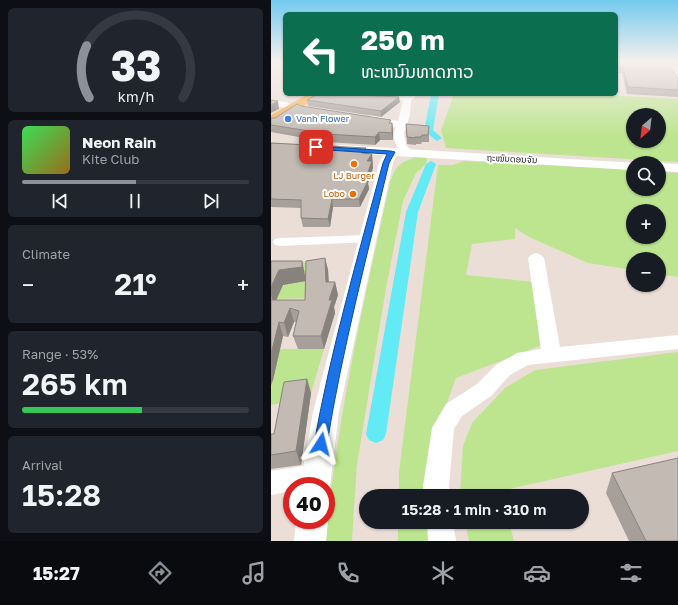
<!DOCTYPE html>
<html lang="en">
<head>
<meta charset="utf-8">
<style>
	body { margin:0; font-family:"Golos Text","Noto Sans Lao",sans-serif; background:#20242c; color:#f1f3f6; height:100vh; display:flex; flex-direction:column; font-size:15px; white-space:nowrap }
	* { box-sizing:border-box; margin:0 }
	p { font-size:13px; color:#9ea1a6 }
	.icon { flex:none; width:22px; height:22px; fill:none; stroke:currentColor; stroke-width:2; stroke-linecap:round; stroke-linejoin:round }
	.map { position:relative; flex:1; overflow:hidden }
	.details { display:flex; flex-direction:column; gap:8px; padding:8px; background:#0d0f14; width:271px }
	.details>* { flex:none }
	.hud { position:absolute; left:12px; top:12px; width:335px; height:84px; border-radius:6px; box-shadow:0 1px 3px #0004; background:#0b6e4f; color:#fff; overflow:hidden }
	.needle { width:26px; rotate:208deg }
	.tools { position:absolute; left:355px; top:108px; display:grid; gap:8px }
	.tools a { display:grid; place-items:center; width:40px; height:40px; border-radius:50%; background:#171b24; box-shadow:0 1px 3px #0004; font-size:20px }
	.speed { position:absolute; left:12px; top:477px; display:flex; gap:8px; font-size:20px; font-weight:700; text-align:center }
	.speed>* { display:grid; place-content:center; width:52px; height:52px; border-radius:50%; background:#171b24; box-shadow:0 1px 3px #0004; line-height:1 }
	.speed .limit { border:6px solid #d22; background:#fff; color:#111 }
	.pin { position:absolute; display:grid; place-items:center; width:34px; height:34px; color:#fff; margin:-17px; border-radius:8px; box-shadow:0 2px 6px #0006 }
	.me { position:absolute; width:44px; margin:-22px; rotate:9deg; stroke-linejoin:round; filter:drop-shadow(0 0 3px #0008) }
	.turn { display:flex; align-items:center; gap:14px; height:84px; padding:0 12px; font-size:18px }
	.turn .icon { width:52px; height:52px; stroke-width:2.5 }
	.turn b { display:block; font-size:28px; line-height:34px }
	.big { font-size:30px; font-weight:600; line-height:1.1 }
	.details .card { flex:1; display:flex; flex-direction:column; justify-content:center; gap:6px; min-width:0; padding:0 14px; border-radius:6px; background:#20242c }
	.details .dial { align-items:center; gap:0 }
	.dial svg { height:104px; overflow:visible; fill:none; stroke:#363941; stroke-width:7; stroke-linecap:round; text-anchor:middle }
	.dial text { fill:#f1f3f6; stroke:none }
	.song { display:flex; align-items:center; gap:12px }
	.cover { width:48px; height:48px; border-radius:6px; background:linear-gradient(135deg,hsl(130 70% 55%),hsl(40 70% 35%)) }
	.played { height:4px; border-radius:2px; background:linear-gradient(90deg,#8c9099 50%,#363941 50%) }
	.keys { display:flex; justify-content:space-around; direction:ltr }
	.heat { display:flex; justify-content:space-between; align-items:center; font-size:22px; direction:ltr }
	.charge { height:6px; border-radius:3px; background:linear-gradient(90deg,#34c759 53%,#363941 0) }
	.trip { position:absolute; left:88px; top:489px; width:230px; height:40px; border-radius:20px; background:#171b24; box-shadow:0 1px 3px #0004; font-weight:600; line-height:40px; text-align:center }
	.menu { display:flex; height:64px; justify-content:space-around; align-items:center; background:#090b0e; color:#9ea1a6 }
	.menu .icon { width:28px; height:28px }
	.menu .active { color:#8c9099 }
	.menu b { font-size:18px; color:#f1f3f6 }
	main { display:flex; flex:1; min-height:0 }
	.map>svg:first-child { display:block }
	.green { fill:#bde58f; fill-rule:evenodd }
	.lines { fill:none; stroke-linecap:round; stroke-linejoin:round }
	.canal { fill:#62eaf5; fill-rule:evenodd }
	.minor { fill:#fff; fill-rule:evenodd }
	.tertiary { fill:#fff; fill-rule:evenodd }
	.primary { fill:#f8af4f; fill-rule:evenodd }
	.wall { fill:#a7a09a; fill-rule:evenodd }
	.shaded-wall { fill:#88827d }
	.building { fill:#c2bab3; stroke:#88827d }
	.route { fill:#1a73e8; stroke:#114b97 }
	.shop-dot { fill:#3f7fe0; stroke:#fff; stroke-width:1.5 }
	.food-dot { fill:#e8710a; stroke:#fff; stroke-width:1.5 }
	.labels { text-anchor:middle; stroke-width:4; stroke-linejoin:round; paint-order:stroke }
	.far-shop-label { font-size:9px; fill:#366cbe; stroke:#fff; text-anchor:start }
	.far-street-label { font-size:9px; fill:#272727; stroke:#fff }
	.far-food-label { font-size:9px; fill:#c56008; stroke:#fff }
</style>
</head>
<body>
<main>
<section class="details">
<div class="card dial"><svg viewBox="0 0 100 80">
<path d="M14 69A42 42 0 1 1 86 69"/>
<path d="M14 69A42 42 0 0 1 12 29" stroke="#8c9099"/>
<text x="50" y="56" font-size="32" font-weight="700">33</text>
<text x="50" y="72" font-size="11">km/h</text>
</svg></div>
<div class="card">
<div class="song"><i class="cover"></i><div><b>Neon Rain</b><p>Kite Club</p></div></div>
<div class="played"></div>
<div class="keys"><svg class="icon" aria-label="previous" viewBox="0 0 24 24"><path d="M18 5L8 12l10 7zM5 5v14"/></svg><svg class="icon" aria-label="pause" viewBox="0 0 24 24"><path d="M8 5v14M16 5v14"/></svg><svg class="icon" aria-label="next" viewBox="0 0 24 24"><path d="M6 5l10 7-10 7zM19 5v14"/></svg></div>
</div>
<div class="card"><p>Climate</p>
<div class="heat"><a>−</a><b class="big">21°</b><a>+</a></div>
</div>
<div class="card"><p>Range · 53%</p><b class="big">265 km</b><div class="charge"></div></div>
<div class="card"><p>Arrival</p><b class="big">15:28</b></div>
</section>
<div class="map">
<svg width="407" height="541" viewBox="0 0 407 541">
	<rect width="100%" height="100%" fill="#ebded7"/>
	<g class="green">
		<path d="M183,94H315L407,99V162L175,148L170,130ZM362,115H388V141H362Z"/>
		<path d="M149,156L156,157L155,164L145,173L132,201L115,288L86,464L81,541H55C65,420 93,301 119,183C125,164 130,162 149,156Z"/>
		<path d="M193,161L362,170V189H388V172L407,173V277L388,274V259H362V270L317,263L258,237L244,228V239L201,244L195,275L263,282L269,346L185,378L164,435L161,496H128V472L167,165H182ZM362,211H388V237H362Z"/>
		<path d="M27,262L40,263L39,298L0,299V296L7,295L11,286L29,282Z"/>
		<path d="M0,349H53L40,393L17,402L0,405Z"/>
		<path d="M407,352V451L229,491L230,496H189L192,446L201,423L234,388L264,370Z"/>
		<path d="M127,522H159L158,541H127Z"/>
		<path d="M194,522H238L243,541H198Z"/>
	</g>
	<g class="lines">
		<g class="canal">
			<path d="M160,94H168L162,130L171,138L166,141L153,131Z"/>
			<path d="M160,161L165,164L147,212L115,434L112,440L105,443L98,440L95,434L135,212L155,164Z"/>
		</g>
		<g class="minor">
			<path d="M73,94L136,96L138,94H147L140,101L139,115L133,133L135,145L142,153L140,155H132C125,146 121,140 124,128L122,126L96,120L94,118L99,115L127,121L132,100L77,98L74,97Z"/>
			<path d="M0,100L16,102L21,105L16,108L0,106Z"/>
			<path d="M96,235L101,236L103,239L101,242L9,246L4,245L2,242L4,239L9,238Z"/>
			<path d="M265,253L270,255L273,258L289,347L407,335V349L257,365L239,375L220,396L191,416L183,429L178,486L179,496H153L152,486L161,428L175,404L206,384L225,365L246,353L270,349L257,258L260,255Z"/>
			<path d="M45,464L54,467L57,475L54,483L46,486H21V491L0,495V471Z"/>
			<path d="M156,522H182L185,541H157Z"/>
		</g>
		<g class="tertiary">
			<path d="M69,145L367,163H362V170L125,156L122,163L68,412L59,486L55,495V486H29L42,412L108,163L112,155L64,152L63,149Z"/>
			<path d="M387,163H388L407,164V172L388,171Z"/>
			<path d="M55,516L57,520L55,541H23L25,520H55Z"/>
		</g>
		<path class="primary" d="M37,94H51L5,124L0,125V115Z"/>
	</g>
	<g class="wall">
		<path d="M345,62L407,79V97L356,94L351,73H345Z"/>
		<path d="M36,100L129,102L110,117L37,106Z"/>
		<path d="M30,106L121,123L122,130V140H109L104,145L39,141V139L0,132V118H4Z"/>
		<path d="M135,124L158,133V142H151L150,144H145V145L136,144Z"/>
		<path d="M0,143L101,154L102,168L97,183L98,189L89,207H62L59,227H32L30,218V208L0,207Z"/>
		<path d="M54,258L57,270L58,282H64L67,295L63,307L64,313L53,349H27L22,336L25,322H23L17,337L12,336L2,380L0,385V261H31L34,275L35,280ZM34,281V300H5L12,285Z"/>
		<path d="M36,379L40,393L30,465L0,469V434H3Z"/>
		<path d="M341,473L407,541H358L335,493Z"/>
	</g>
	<g class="shaded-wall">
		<path d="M128,97L129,102L110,117V111Z"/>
		<path d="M7,101L8,109L0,113V105Z"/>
		<path d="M121,123L122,130V140L121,133Z"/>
		<path d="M108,132L109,140L104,145V137Z"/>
		<path d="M95,148L96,155L91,153Z"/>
		<path d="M101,154L102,168L97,183L98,189L89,207L88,199L94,181L96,161Z"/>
		<path d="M61,199L62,207L59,227L57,219Z"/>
		<path d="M54,258L57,270L58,295L55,282Z"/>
		<path d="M31,261L34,275L35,281L12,285L3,305L0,295V287L8,270Z"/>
		<path d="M64,282L67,295L63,307L64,313L53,349L50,336L58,300Z"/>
		<path d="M19,308L23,322L17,337L13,323Z"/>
		<path d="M8,322L12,336L2,380L0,385V354Z"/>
		<path d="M36,379L40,393L30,465L25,451Z"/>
	</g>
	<g class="building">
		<path d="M345,62H396L407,79V90L357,87L352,67H345Z"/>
		<path d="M47,94H65L128,97L110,111L36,100Z"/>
		<path d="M0,100L7,101L0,105Z"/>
		<path d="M26,104L30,106L120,120L118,123H121V133L108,132L104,137L38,133V131L0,125V118H4Z"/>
		<path d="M135,124L158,126L157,135H151L150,137H144V138L136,137Z"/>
		<path d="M0,143L95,148L91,153L101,154L96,161H101L94,181H97L88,199H61L57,219L30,218V200L0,199Z"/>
		<path d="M54,258L55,282H64L58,300H61L50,336H22L28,311L19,308L13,323L8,322L0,354V300H34L35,261Z"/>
		<path d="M0,261H31V267L8,270L0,287Z"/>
		<path d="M36,379L25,451L0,455V434H3L13,382Z"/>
		<path d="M407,458V541H375L341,473Z"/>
	</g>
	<linearGradient id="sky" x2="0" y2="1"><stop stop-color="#72caed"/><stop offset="0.45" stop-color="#f6f0ed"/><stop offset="1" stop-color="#f6f0ed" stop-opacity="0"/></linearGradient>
	<rect width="407" height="137" fill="url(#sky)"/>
	<path class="route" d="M45,146L120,151L124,152L118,163C96,256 71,350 56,444L54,448L50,450L45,448L43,444C60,349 87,256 112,163L116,154L43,149L42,147Z"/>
	<circle class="shop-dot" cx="17" cy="119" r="4"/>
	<g class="food-dot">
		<circle cx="83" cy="164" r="4"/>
		<circle cx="82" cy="194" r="4"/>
	</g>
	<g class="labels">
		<g class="far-shop-label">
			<text x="25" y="122">Vanh Flower</text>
		</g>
		<g class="far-street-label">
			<text transform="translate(241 159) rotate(3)" y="3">ຖະໝົນດອນຈັນ</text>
		</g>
		<g class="far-food-label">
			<text x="83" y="179">LJ Burger</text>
			<text x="74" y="197" text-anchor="end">Lobo</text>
		</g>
	</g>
</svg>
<div class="tools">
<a><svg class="needle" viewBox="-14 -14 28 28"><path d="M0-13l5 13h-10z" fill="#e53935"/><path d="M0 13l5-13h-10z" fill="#9ea1a6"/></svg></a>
<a><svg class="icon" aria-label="search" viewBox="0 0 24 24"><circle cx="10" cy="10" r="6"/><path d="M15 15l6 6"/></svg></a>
<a>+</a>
<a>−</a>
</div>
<div class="speed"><div class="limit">40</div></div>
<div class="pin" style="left:45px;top:147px;background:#d93025"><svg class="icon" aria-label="arrive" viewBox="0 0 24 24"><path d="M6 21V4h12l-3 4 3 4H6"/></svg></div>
<svg class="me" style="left:50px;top:444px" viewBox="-20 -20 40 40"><path d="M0-17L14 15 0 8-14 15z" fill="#1a73e8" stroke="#fff" stroke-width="4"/></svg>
<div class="trip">15:28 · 1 min · 310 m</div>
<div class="hud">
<div class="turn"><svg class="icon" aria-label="left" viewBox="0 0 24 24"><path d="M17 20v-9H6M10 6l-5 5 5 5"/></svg><div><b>250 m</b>ທະຫນົນທາດກາວ</div></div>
</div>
</div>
</main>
<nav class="menu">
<b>15:27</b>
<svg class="icon active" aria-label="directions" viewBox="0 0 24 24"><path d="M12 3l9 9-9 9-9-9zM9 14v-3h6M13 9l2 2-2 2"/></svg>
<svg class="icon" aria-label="music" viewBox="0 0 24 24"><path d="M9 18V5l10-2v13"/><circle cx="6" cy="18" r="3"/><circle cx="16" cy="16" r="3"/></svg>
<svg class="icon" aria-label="phone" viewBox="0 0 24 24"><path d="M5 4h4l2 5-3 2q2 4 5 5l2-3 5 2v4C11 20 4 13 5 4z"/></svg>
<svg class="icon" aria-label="climate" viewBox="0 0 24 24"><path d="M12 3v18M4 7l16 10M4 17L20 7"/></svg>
<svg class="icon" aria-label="car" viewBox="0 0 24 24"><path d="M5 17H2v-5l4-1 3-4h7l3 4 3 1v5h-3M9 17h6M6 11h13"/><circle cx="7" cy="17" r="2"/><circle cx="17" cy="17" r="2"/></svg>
<svg class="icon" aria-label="filters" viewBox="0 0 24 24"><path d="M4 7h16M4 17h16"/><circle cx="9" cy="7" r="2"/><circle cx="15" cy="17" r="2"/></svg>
</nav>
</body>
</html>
